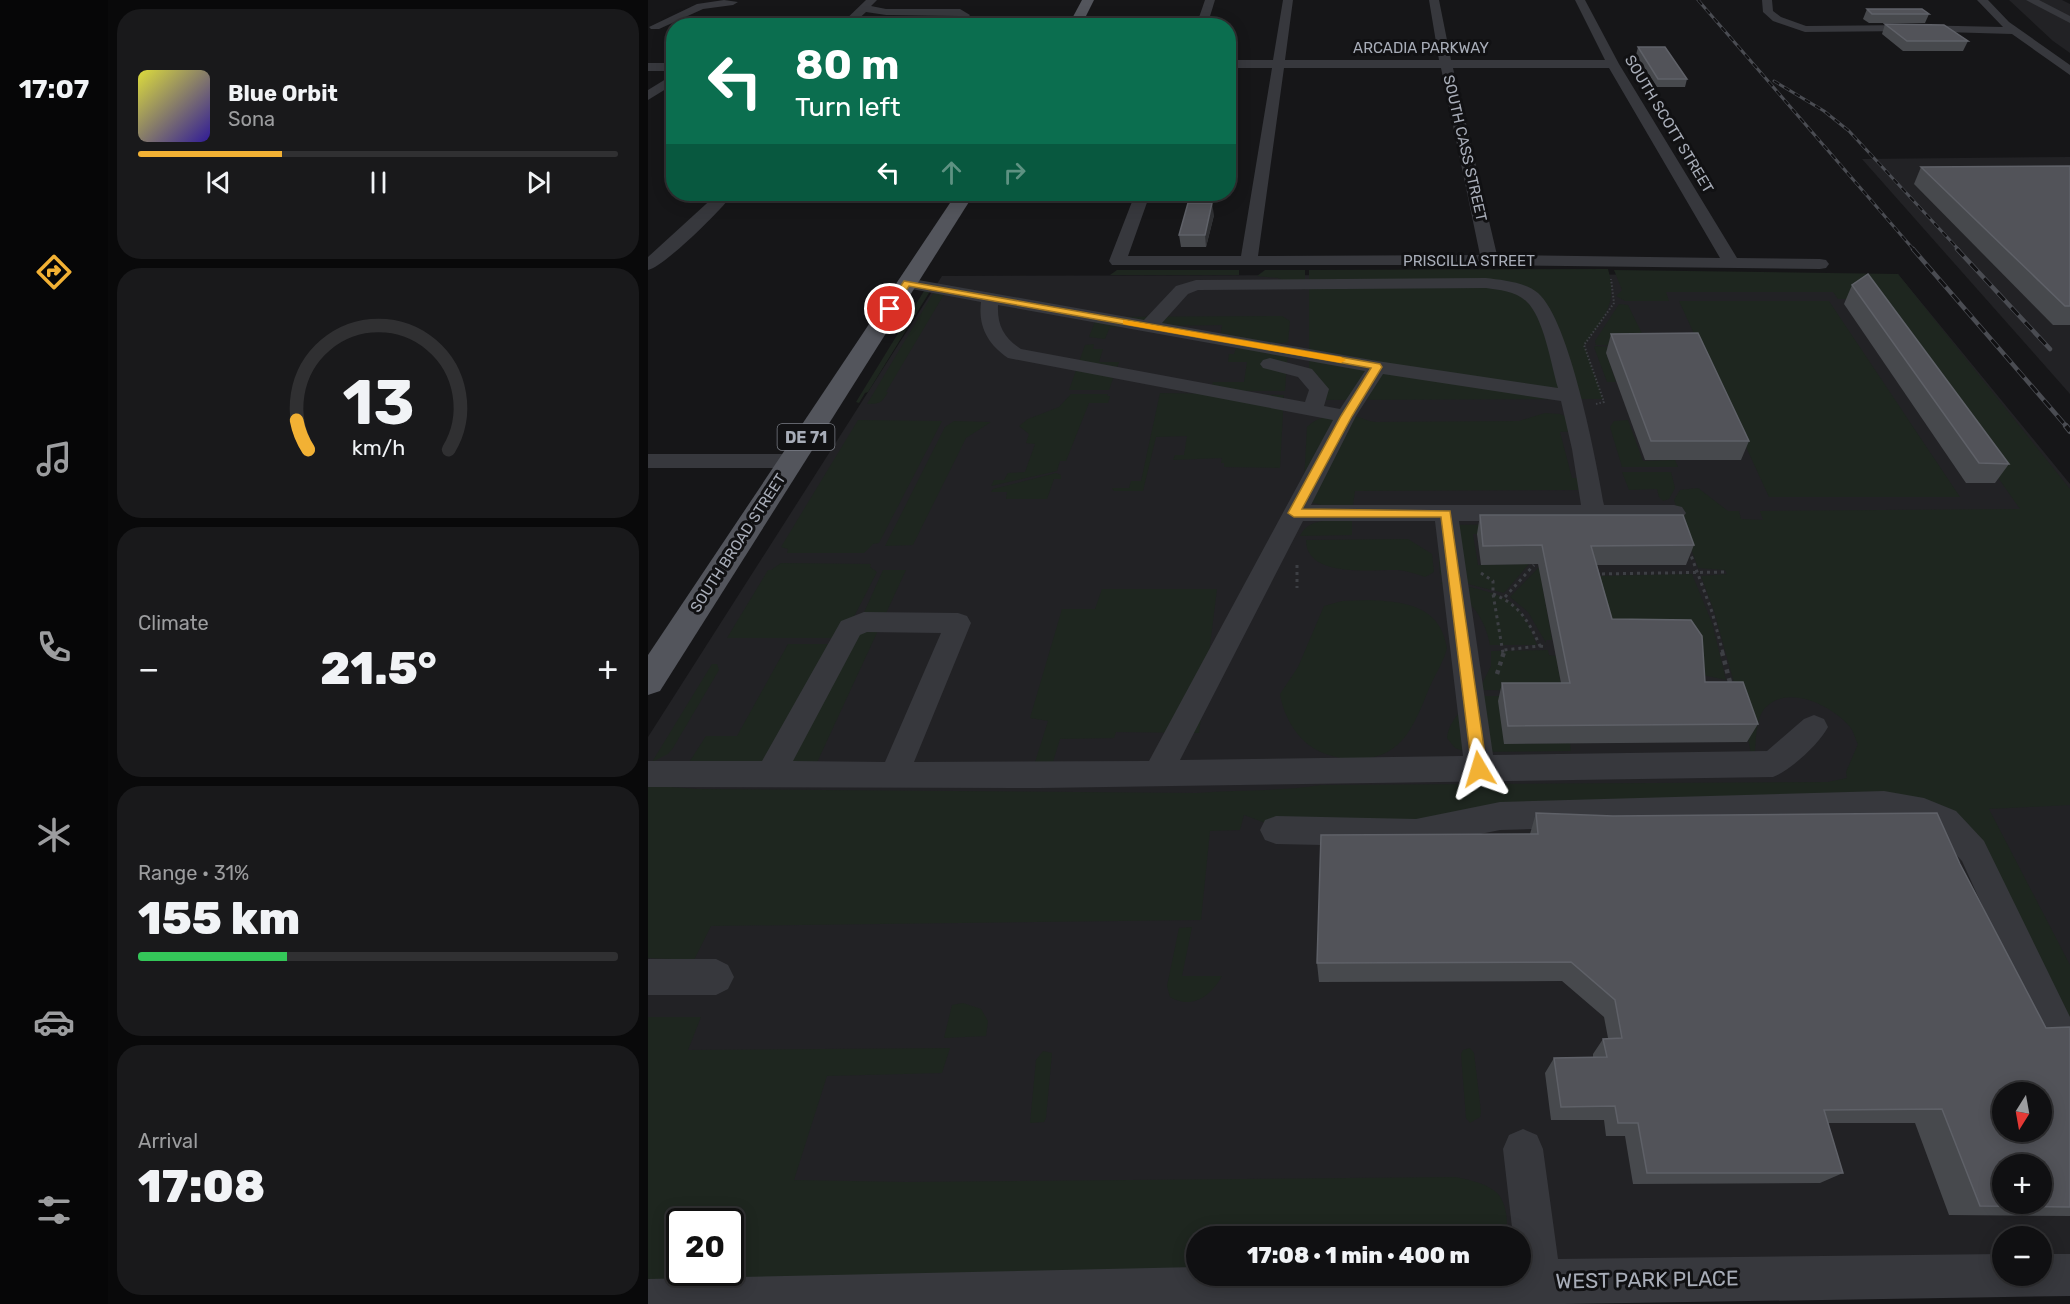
<!DOCTYPE html>
<html lang="en">
<head>
<meta charset="utf-8">
<style>
	body { margin:0; font-family:Rubik,sans-serif; background:#19191b; color:#f1f3f6; height:100vh; display:flex; flex-direction:column; font-size:22px; white-space:nowrap }
	* { box-sizing:border-box; margin:0 }
	p { font-size:20px; color:#9c9d9f }
	.icon { flex:none; width:33px; height:33px; fill:none; stroke:currentColor; stroke-width:2; stroke-linecap:round; stroke-linejoin:round }
	.map { position:relative; flex:1; overflow:hidden }
	.drawer { display:flex; flex-direction:column; gap:9px; padding:9px; background:#09090a; width:540px }
	.drawer>* { flex:none }
	.banner { position:absolute; left:18px; top:18px; width:570px; height:183px; border-radius:24px; box-shadow:0 3px 15px #0003,0 0 0 2px #303032; background:#0b6e4f; color:#fff; overflow:hidden }
	.needle { width:39px; rotate:191deg }
	.controls { position:absolute; left:1344px; top:1082px; display:grid; gap:12px }
	.controls a { display:grid; place-items:center; width:60px; height:60px; border-radius:50%; background:#101012; box-shadow:0 3px 15px #0003,0 0 0 2px #303032; font-size:30px }
	.speed { position:absolute; left:18px; top:1208px; display:flex; gap:12px; font-size:30px; font-weight:700; text-align:center }
	.speed>* { display:grid; place-content:center; width:78px; height:78px; border-radius:50%; background:#101012; box-shadow:0 3px 15px #0003,0 0 0 2px #303032; line-height:1 }
	.speed .limit { border:3px solid #111; border-radius:9px; background:#fff; color:#111 }
	.pin { position:absolute; display:grid; place-items:center; width:51px; height:51px; color:#fff; margin:-26px; border:3px solid #fff; border-radius:50%; box-shadow:0 2px 6px #0007 }
	.me { position:absolute; width:66px; margin:-33px; rotate:353deg; stroke-linejoin:round; filter:drop-shadow(0 0 4px #0008) }
	.turn { display:flex; align-items:center; gap:21px; height:126px; padding:0 30px; font-size:27px }
	.turn .icon { width:78px; height:78px; stroke-width:2.5 }
	.turn b { display:block; font-size:42px; line-height:51px }
	.lanes { display:flex; align-items:center; height:57px; padding:0 30px; background:#0003; justify-content:center; gap:30px; direction:ltr }
	.lanes .off { opacity:.35 }
	.big { font-size:45px; font-weight:800; line-height:1.1 }
	.drawer .widget { flex:1; display:flex; flex-direction:column; justify-content:center; gap:9px; min-width:0; padding:0 21px; border-radius:24px; background:#19191b }
	.drawer .dial { align-items:center; gap:0 }
	.dial svg { height:156px; overflow:visible; fill:none; stroke:#303032; stroke-width:7; stroke-linecap:round; text-anchor:middle }
	.dial text { fill:#f1f3f6; stroke:none }
	.song { display:flex; align-items:center; gap:18px }
	.cover { width:72px; height:72px; border-radius:9px; background:linear-gradient(135deg,hsl(60 70% 55%),hsl(250 70% 35%)) }
	.played { height:6px; border-radius:3px; background:linear-gradient(90deg,#f2b134 30%,#303032 30%) }
	.keys { display:flex; justify-content:space-around; direction:ltr }
	.heat { display:flex; justify-content:space-between; align-items:center; font-size:33px; direction:ltr }
	.charge { height:9px; border-radius:4px; background:linear-gradient(90deg,#34c759 31%,#303032 0) }
	.trip { position:absolute; left:538px; top:1226px; width:345px; height:60px; border-radius:30px; background:#101012; box-shadow:0 3px 15px #0003,0 0 0 2px #303032; font-weight:800; line-height:60px; text-align:center }
	main { display:flex; flex:1; min-height:0 }
	.tabs { display:flex; flex-direction:column; width:108px; justify-content:space-around; align-items:center; background:#060607; color:#9c9d9f }
	.tabs .icon { width:42px; height:42px }
	.tabs .active { color:#f2b134 }
	.tabs b { font-size:27px; color:#f1f3f6 }
	.map>svg:first-child { display:block }
	.built { fill:#222225; fill-rule:evenodd }
	.green { fill:#1e261f; fill-rule:evenodd }
	.lines { fill:none; stroke-linecap:round; stroke-linejoin:round }
	.path-far2 { stroke:#3d3f44; stroke-width:2; stroke-dasharray:1.5 2; stroke-linecap:butt }
	.path-far1 { stroke:#3d3f44; stroke-width:3; stroke-dasharray:3 4; stroke-linecap:butt }
	.path { stroke:#3d3f44; stroke-width:4.5; stroke-dasharray:4 5; stroke-linecap:butt }
	.minor { fill:#37383d; fill-rule:evenodd }
	.major { fill:#53555c; fill-rule:evenodd }
	.rail-far2-casing { stroke:#4a4c52; stroke-width:3 }
	.rail-far1-casing { stroke:#4a4c52; stroke-width:4.5 }
	.rail-casing { stroke:#4a4c52; stroke-width:6 }
	.rail-far2 { stroke:#111113; stroke-width:2; stroke-dasharray:6; stroke-linecap:butt }
	.rail-far1 { stroke:#111113; stroke-width:3; stroke-dasharray:10; stroke-linecap:butt }
	.rail { stroke:#111113; stroke-width:4; stroke-dasharray:12; stroke-linecap:butt }
	.wall { fill:#47494d }
	.shaded-wall { fill:#2f3033 }
	.building { fill:#525359; stroke:#5f6168; stroke-width:1.5; fill-rule:evenodd }
	.route { fill:#f2b134; stroke:#9d7322; stroke-width:1.5 }
	.slow { fill:#f59e0b }
	.labels { text-anchor:middle; stroke-width:6; stroke-linejoin:round; paint-order:stroke }
	.far-street-label { font-size:15px; fill:#a8adb8; stroke:#111113 }
	.shield { fill:#111113; stroke:#7b7e86; stroke-width:1.5 }
	.shield-label { font-size:16px; font-weight:bold; fill:#a8adb8 }
	.near-street-label { font-size:21px; fill:#a8adb8; stroke:#111113 }
</style>
</head>
<body>
<main>
<nav class="tabs">
<b>17:07</b>
<svg class="icon active" aria-label="directions" viewBox="0 0 24 24"><path d="M12 3l9 9-9 9-9-9zM9 14v-3h6M13 9l2 2-2 2"/></svg>
<svg class="icon" aria-label="music" viewBox="0 0 24 24"><path d="M9 18V5l10-2v13"/><circle cx="6" cy="18" r="3"/><circle cx="16" cy="16" r="3"/></svg>
<svg class="icon" aria-label="phone" viewBox="0 0 24 24"><path d="M5 4h4l2 5-3 2q2 4 5 5l2-3 5 2v4C11 20 4 13 5 4z"/></svg>
<svg class="icon" aria-label="climate" viewBox="0 0 24 24"><path d="M12 3v18M4 7l16 10M4 17L20 7"/></svg>
<svg class="icon" aria-label="car" viewBox="0 0 24 24"><path d="M5 17H2v-5l4-1 3-4h7l3 4 3 1v5h-3M9 17h6M6 11h13"/><circle cx="7" cy="17" r="2"/><circle cx="17" cy="17" r="2"/></svg>
<svg class="icon" aria-label="filters" viewBox="0 0 24 24"><path d="M4 7h16M4 17h16"/><circle cx="9" cy="7" r="2"/><circle cx="15" cy="17" r="2"/></svg>
</nav>
<section class="drawer">
<div class="widget">
<div class="song"><i class="cover"></i><div><b>Blue Orbit</b><p>Sona</p></div></div>
<div class="played"></div>
<div class="keys"><svg class="icon" aria-label="previous" viewBox="0 0 24 24"><path d="M18 5L8 12l10 7zM5 5v14"/></svg><svg class="icon" aria-label="pause" viewBox="0 0 24 24"><path d="M8 5v14M16 5v14"/></svg><svg class="icon" aria-label="next" viewBox="0 0 24 24"><path d="M6 5l10 7-10 7zM19 5v14"/></svg></div>
</div>
<div class="widget dial"><svg viewBox="0 0 100 80">
<path d="M14 69A42 42 0 1 1 86 69"/>
<path d="M14 69A42 42 0 0 1 8 54" stroke="#f2b134"/>
<text x="50" y="56" font-size="32" font-weight="700">13</text>
<text x="50" y="72" font-size="11">km/h</text>
</svg></div>
<div class="widget"><p>Climate</p>
<div class="heat"><a>−</a><b class="big">21.5°</b><a>+</a></div>
</div>
<div class="widget"><p>Range · 31%</p><b class="big">155 km</b><div class="charge"></div></div>
<div class="widget"><p>Arrival</p><b class="big">17:08</b></div>
</section>
<div class="map">
<svg width="1422" height="1304" viewBox="0 0 1422 1304">
	<rect width="100%" height="100%" fill="#161618"/>
	<g class="built">
		<path d="M1361,0H1414L1422,4V53L1405,41Z"/>
		<path d="M1422,157V394L1214,159Z"/>
		<path d="M1250,274L1422,484V1254L1394,1255V1236H1354V1255L873,1264V1236H549L0,1281V737L294,276ZM1354,1092H1394V1131H1354ZM1354,1164H1394V1203H1354ZM32,1221H82V1272H32Z"/>
	</g>
	<g class="green">
		<path d="M960,269C970,304 956,318 936,345L955,399L669,400L661,397V270Z"/>
		<path d="M469,270H591V275H462Z"/>
		<path d="M617,270H657V290L630,278L609,276Z"/>
		<path d="M966,270L1250,274L1422,489V805L1341,809L1422,965V1027L1335,847L788,822L620,824L596,815L592,830L562,831L553,920L63,926L46,960L0,958V785L49,789L549,793C590,789 631,792 673,785L1180,782L1199,778L1198,772L1210,744C1207,739 1206,732 1202,727C1185,706 1141,684 1118,707C1108,716 1108,739 1107,752L1103,754L1097,722L1066,611L1053,576L1079,574L1077,570L1050,568L1026,500L1032,490L1050,488L1080,511H1091L1093,519L1115,520L1112,511L1372,509L1346,472L1198,299H1190L1185,292H1018L1021,301H977L968,296L974,290Z"/>
		<path d="M289,287L298,291L238,392H240C234,403 231,404 219,404Z"/>
		<path d="M284,288L220,392L217,393L211,403L208,402L276,291Z"/>
		<path d="M1031,301H1181L1312,497H1121Z"/>
		<path d="M971,304L980,305L1000,346L948,345L947,341Z"/>
		<path d="M634,316L642,321L640,342L637,343L589,344L572,338L574,325L462,327L457,339L441,337L448,319L453,317Z"/>
		<path d="M446,344L445,349H455L451,362H471L461,390H421L437,345Z"/>
		<path d="M948,346L961,347L958,353L968,382H959L946,347Z"/>
		<path d="M588,348H640L637,391H562L565,382H596L599,362H580L581,354H586Z"/>
		<path d="M512,393L636,395L632,468L576,467V463H573L574,458L525,460L527,455H536L539,436L508,437L495,491H466L464,488H481L483,481H493Z"/>
		<path d="M423,394H460L459,396H462L460,403H441L418,461H412L409,471L343,486L346,480H356L360,473L377,472L387,444L378,443L381,434L371,426L380,419L411,407Z"/>
		<path d="M897,413L912,414L926,420L930,431L912,432L924,478H942L938,490L707,491L705,505H673L655,500L659,427C671,414 693,415 709,417C716,418 721,422 728,422L871,421Z"/>
		<path d="M210,420L294,421L231,543L225,544L216,553H139L140,549L133,547Z"/>
		<path d="M980,420L995,461L1027,460L1030,467H974L962,427L966,421Z"/>
		<path d="M306,421L343,422L318,438L265,545L237,546L297,427Z"/>
		<path d="M974,472H1023L1027,488L1021,499L1015,501L1011,497L1009,489L981,490Z"/>
		<path d="M408,473L413,475V479H406L399,499H358L359,492H343L345,489Z"/>
		<path d="M704,521V535L652,536C661,516 686,521 704,521Z"/>
		<path d="M1030,523L1028,533L825,534L830,565L881,564L856,593L796,578L792,574L789,525Z"/>
		<path d="M760,539L784,554L786,572L777,577C769,574 759,571 750,570C726,569 658,579 658,540Z"/>
		<path d="M133,563L223,564L222,567L229,572L195,638H79L120,570H123Z"/>
		<path d="M891,567L904,640H898V643L880,612L862,597Z"/>
		<path d="M235,570H258L166,769L40,764L58,736H89L140,644H202Z"/>
		<path d="M1044,574L1064,623L1078,680L1037,671L958,638L948,576Z"/>
		<path d="M798,582C821,588 857,591 872,611C880,621 884,634 889,645H842C837,616 819,595 792,583Z"/>
		<path d="M454,589H569L551,733L468,732L466,738L412,739L401,775H383L400,721L382,718L414,609H447Z"/>
		<path d="M721,600C757,602 792,605 799,648C796,660 790,670 784,682C773,706 765,737 741,751C716,766 674,760 654,739C643,728 634,709 632,694L650,667L676,606L694,601Z"/>
		<path d="M900,650L901,655L908,656L914,691L831,690L843,666V651Z"/>
		<path d="M64,664H69L71,670L25,748L20,754L4,762Z"/>
		<path d="M827,696H902L856,744L922,743L923,751L818,752L807,748L799,738C801,720 816,708 827,696Z"/>
		<path d="M544,927L534,976H574C563,996 544,1010 522,997L519,986L531,928Z"/>
		<path d="M315,1003L333,1009L340,1021L338,1036L296,1038L304,1005Z"/>
		<path d="M0,1017H53L40,1050L302,1048L294,1073L179,1076L146,1180L259,1182L808,1177C821,1180 837,1183 848,1192C858,1200 862,1225 856,1236H549V1270L0,1281ZM32,1221H82V1272H32Z"/>
		<path d="M822,1048L826,1053L833,1112L832,1117L822,1123L818,1118L813,1054L815,1050Z"/>
		<path d="M395,1051L404,1053L398,1118L396,1122L382,1123L388,1060Z"/>
	</g>
	<g class="lines">
		<path class="path-far2" d="M948,404L956,402L936,345L966,303L963,279"/>
		<g class="path-far1">
			<path d="M1041,550L1064,612L1075,653"/>
			<path d="M649,565V588"/>
			<path d="M833,573L845,581V594L855,653"/>
			<path d="M947,574L1078,572"/>
			<path d="M845,594C871,604 881,622 892,646L856,650"/>
			<path d="M857,597L886,565"/>
			<path d="M892,646L899,647"/>
		</g>
		<g class="path">
			<path d="M1074,652L1083,686"/>
			<path d="M849,674L856,652"/>
		</g>
		<g class="minor">
			<path d="M76,0L90,2L85,5L55,9L11,29H3L1,27L49,4Z"/>
			<path d="M218,0H229L223,6L238,9H312L322,15L313,26H301L310,16L238,15L218,12L203,26H191Z"/>
			<path d="M557,0H567L559,26H548Z"/>
			<path d="M635,0H645L637,60H791L781,0H791L803,60H957L927,0H937L971,64L1089,258L1172,259L1178,260L1181,264L1178,268L1172,269L842,265H464L461,261L487,194H502L480,256H593L624,68H580V60H625ZM636,68H793L832,255L610,256ZM805,68H961L1072,258L849,255Z"/>
			<path d="M1114,0H1124L1125,11L1133,17L1158,26L1263,25L1355,27L1329,0H1340L1361,22L1422,65V75L1364,34L1263,31L1157,32L1125,21L1115,12Z"/>
			<path d="M1378,0H1391L1422,16V23Z"/>
			<rect x="0" y="63" width="26" height="8"/>
			<path d="M26,74V84L0,100V90Z"/>
			<path d="M69,194H85C73,210 17,266 0,270V257Z"/>
			<path d="M259,278L496,320L528,286L548,280L838,278C854,280 877,282 890,293C922,321 948,460 956,505H1026L1034,507L1038,513L1034,519L1026,521H811L845,755L1119,751L1156,719L1166,715L1176,719L1180,727C1172,743 1142,771 1125,777L393,788L0,787V761H114L193,621L216,612L310,613L319,616L323,623L266,762L501,761L685,420L360,358C340,344 330,327 333,302L253,287L250,283L253,279ZM838,288C851,290 867,291 878,301C896,317 903,365 910,388L729,361L514,323L540,294L550,290ZM350,305L717,371L692,409L676,406L681,389L664,369L622,358L615,360L612,364L615,368L650,377L661,390L657,402L373,349C356,338 349,325 350,305ZM735,374L913,401L924,449L933,505H663L708,416ZM655,521H787L815,756L532,760ZM219,632L293,633L237,762L145,761L212,635Z"/>
			<path d="M0,454H143L151,456L154,461L151,466L143,468H0Z"/>
			<path d="M1236,791L1276,798L1308,811L1336,841L1422,1017V1076L1409,1070L1314,861L1286,831L1273,825L1236,819H1207L852,830L768,847L628,844L617,840L612,830L617,820L628,816L768,819L852,802Z"/>
			<path d="M0,959H68L80,965L86,977L80,989L68,995H0Z"/>
			<path d="M875,1129L889,1135L895,1149L910,1259L1354,1254V1275H1394V1254H1422V1296L917,1304H0V1279L549,1267V1275H873V1236H865L855,1149L861,1135Z"/>
		</g>
		<g class="major">
			<path d="M434,0H446L433,26H420Z"/>
			<path d="M308,194H326L12,691L0,695V655Z"/>
		</g>
		<g class="rail-far2-casing">
			<g id="rail-far2">
				<path d="M1050,0L1266,250"/>
				<path d="M1126,81L1176,111L1201,131L1311,250"/>
			</g>
		</g>
		<g class="rail-far1-casing">
			<g id="rail-far1">
				<path d="M1265,249L1419,427"/>
				<path d="M1309,249L1402,349"/>
			</g>
		</g>
		<g class="rail-casing">
			<path id="rail" d="M1418,426L1422,431"/>
		</g>
		<use href="#rail-far2" class="rail-far2"/>
		<use href="#rail-far1" class="rail-far1"/>
		<use href="#rail" class="rail"/>
	</g>
	<g class="wall">
		<path d="M1219,9L1281,14L1277,23H1221L1215,19Z"/>
		<path d="M1237,24L1320,41L1315,51H1255L1234,34Z"/>
		<path d="M990,47L1039,79L1037,87H1009L988,55Z"/>
		<path d="M1422,166V325H1405L1266,184L1273,167Z"/>
		<path d="M566,215L558,247H533L531,235Z"/>
		<path d="M1204,285L1361,464L1347,483H1318L1196,304Z"/>
		<path d="M963,334L1101,441L1093,460H997L958,353Z"/>
		<path d="M832,515L1046,545L1038,565H949L964,619L1057,682L1110,724L1099,742L856,744L850,701L854,683H913L890,564L833,565L829,534Z"/>
		<path d="M888,813L1312,864L1398,1028L1422,1027V1216L1301,1215L1267,1123H1180L1195,1173L1172,1183L985,1184L977,1136H958L956,1120H903L897,1073L906,1058L945,1057V1054L955,1039L960,1038L956,1017L914,981L671,982L669,963L882,834Z"/>
	</g>
	<path class="shaded-wall" d="M564,203L566,215L558,247L557,235Z"/>
	<g class="building">
		<path d="M1219,9H1274L1281,14H1224Z"/>
		<path d="M1237,24L1296,25L1320,41H1259Z"/>
		<path d="M990,47H1017L1039,79H1010Z"/>
		<path d="M1422,166V306H1417L1273,167Z"/>
		<path d="M540,203H564L557,235H531Z"/>
		<path d="M1220,274L1361,464L1331,463L1204,285Z"/>
		<path d="M1050,333L1101,441H1003L963,334Z"/>
		<path d="M832,515H1035L1046,545L943,546L964,619L1043,620L1054,636L1057,682H1095L1110,724L860,726L854,683H922L894,545L835,546Z"/>
		<path d="M888,813L965,816L1289,813L1312,864L1398,1028L1422,1027V1207L1332,1206L1294,1109L1176,1110L1195,1173H999L990,1123H970L967,1106L913,1107L906,1058L959,1057L955,1039L974,1038L967,1000L923,962L669,963L673,835L890,834ZM1354,1092H1394V1131H1354ZM1354,1164H1394V1203H1354Z"/>
	</g>
	<path class="route" d="M256,281L732,364L734,367L704,416L654,509L802,511L839,769L837,773L831,775L826,773L824,769L793,517H646L640,513L693,416L723,368L261,286L245,311H238L237,309Z"/>
	<path class="slow" d="M475,320L693,357L698,360L693,363L479,325L475,324Z"/>
	<g class="labels">
		<g class="far-street-label">
			<text x="773" y="53">ARCADIA PARKWAY</text>
			<text transform="translate(1021 124) rotate(59)" y="5">SOUTH SCOTT STREET</text>
			<text transform="translate(817 148) rotate(77)" y="5">SOUTH CASS STREET</text>
			<text x="821" y="266">PRISCILLA STREET</text>
			<text transform="translate(90 543) rotate(-57)" y="5">SOUTH BROAD STREET</text>
		</g>
		<rect class="shield" x="129.5" y="424" width="57" height="26" rx="4.5"/>
		<g class="shield-label">
			<text x="158" y="443">DE 71</text>
		</g>
		<g class="near-street-label">
			<text transform="translate(999 1280) rotate(-1)" y="7">WEST PARK PLACE</text>
		</g>
	</g>
</svg>
<div class="controls">
<a><svg class="needle" viewBox="-14 -14 28 28"><path d="M0-13l5 13h-10z" fill="#e53935"/><path d="M0 13l5-13h-10z" fill="#9c9d9f"/></svg></a>
<a>+</a>
<a>−</a>
</div>
<div class="speed"><div class="limit">20</div></div>
<div class="pin" style="left:242px;top:309px;background:#d93025"><svg class="icon" aria-label="arrive" viewBox="0 0 24 24"><path d="M6 21V4h12l-3 4 3 4H6"/></svg></div>
<svg class="me" style="left:831px;top:769px" viewBox="-20 -20 40 40"><path d="M0-17L14 15 0 8-14 15z" fill="#f2b134" stroke="#fff" stroke-width="4"/></svg>
<div class="trip">17:08 · 1 min · 400 m</div>
<div class="banner">
<div class="turn"><svg class="icon" aria-label="left" viewBox="0 0 24 24"><path d="M17 20v-9H6M10 6l-5 5 5 5"/></svg><div><b>80 m</b>Turn left</div></div>
<div class="lanes"><svg class="icon" aria-label="left" viewBox="0 0 24 24"><path d="M17 20v-9H6M10 6l-5 5 5 5"/></svg><svg class="icon off" aria-label="ahead" viewBox="0 0 24 24"><path d="M12 20V5M6 11l6-6 6 6"/></svg><svg class="icon off" aria-label="right" viewBox="0 0 24 24"><path d="M7 20v-9h11M14 6l5 5-5 5"/></svg></div>
</div>
</div>
</main>
</body>
</html>
